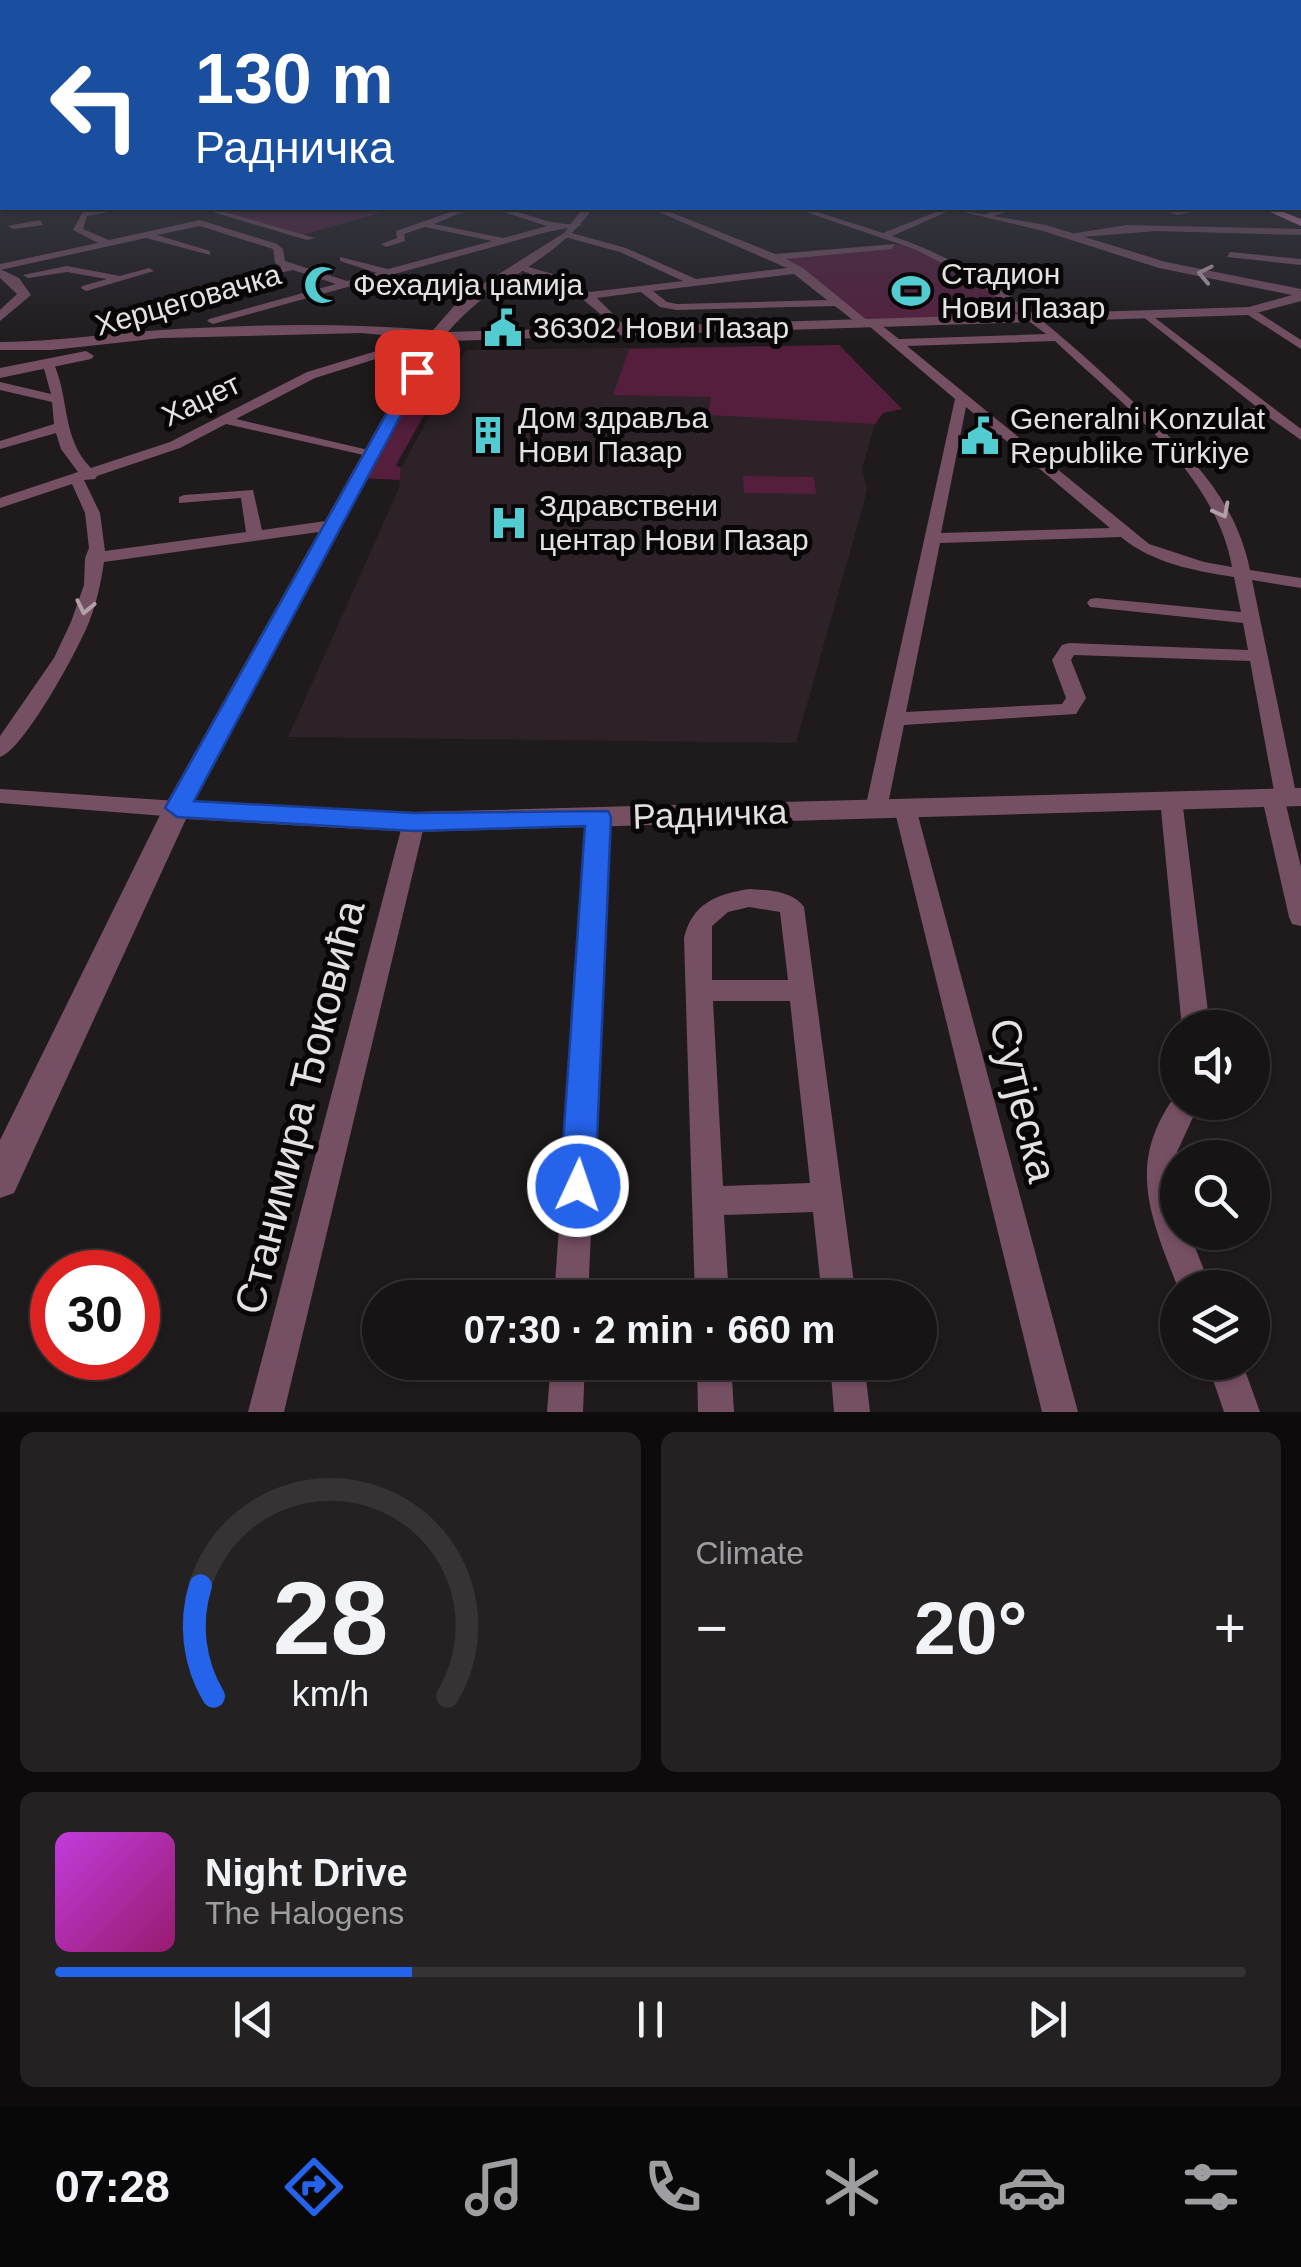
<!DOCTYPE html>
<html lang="en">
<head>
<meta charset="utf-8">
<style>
	body { margin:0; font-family:Arial,sans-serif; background:#242123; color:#f1f3f6; height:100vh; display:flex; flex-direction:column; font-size:38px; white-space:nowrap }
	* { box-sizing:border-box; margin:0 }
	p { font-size:32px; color:#9e9ea1 }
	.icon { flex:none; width:55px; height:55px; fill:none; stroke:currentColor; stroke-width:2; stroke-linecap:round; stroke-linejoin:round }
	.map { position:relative; height:1412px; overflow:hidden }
	.drawer { display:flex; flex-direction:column; gap:20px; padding:20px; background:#0d0b0c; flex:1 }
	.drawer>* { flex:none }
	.guide { position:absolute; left:0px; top:0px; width:1302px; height:210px; box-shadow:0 2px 8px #0004,0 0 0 2px #363335; background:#1a4fa0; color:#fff; overflow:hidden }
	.controls { position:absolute; left:1160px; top:1010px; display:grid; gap:20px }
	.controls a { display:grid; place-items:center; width:110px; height:110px; border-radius:50%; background:#171416; box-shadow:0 2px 8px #0004,0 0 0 2px #363335; font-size:50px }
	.speed { position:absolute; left:30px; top:1250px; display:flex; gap:20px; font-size:50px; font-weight:700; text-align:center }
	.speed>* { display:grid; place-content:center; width:130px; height:130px; border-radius:50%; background:#171416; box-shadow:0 2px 8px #0004,0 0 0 2px #363335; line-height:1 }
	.speed .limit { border:15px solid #d22; background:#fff; color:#111 }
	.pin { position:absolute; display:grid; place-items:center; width:85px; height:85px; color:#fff; margin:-42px; border-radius:20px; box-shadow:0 5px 15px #0006 }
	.me { position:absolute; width:110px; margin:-55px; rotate:3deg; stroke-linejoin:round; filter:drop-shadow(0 0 8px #0008) }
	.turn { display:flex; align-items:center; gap:35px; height:210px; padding:0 30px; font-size:45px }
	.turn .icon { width:130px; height:130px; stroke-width:2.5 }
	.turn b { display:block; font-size:70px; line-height:85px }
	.big { font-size:75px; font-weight:700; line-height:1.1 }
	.drawer .tile { flex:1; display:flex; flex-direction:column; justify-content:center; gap:15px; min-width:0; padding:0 35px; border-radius:15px; background:#242123 }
	.drawer .dial { align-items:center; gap:0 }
	.dial svg { height:260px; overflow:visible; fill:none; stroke:#363335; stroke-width:7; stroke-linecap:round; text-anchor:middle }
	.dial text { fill:#f1f3f6; stroke:none }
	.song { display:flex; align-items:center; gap:30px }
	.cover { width:120px; height:120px; border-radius:15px; background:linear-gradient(135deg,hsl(290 70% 55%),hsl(320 70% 35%)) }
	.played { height:10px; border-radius:5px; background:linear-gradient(90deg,#2563eb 30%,#363335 30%) }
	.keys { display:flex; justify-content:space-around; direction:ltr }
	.heat { display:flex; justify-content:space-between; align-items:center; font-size:55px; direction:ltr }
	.drawer .tiles { flex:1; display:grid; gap:20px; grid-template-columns:1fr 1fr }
	.tile:last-child { grid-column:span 2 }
	.trip { position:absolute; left:362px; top:1280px; width:575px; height:100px; border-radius:50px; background:#171416; box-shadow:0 2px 8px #0004,0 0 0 2px #363335; font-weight:700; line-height:100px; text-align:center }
	.tab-bar { display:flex; height:160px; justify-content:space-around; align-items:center; background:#090809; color:#9e9ea1 }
	.tab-bar .icon { width:70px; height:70px }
	.tab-bar .active { color:#2563eb }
	.tab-bar b { font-size:45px; color:#f1f3f6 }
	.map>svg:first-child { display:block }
	.built { fill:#2c2227 }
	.green { fill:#551e3d }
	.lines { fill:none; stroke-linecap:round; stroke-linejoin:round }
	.river { fill:#721e50; fill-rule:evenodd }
	.minor { fill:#754f62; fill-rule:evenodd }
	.tertiary { fill:#754f62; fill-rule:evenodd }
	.primary { fill:#cf80a9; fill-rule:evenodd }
	.oneway { stroke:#b29fa8 }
	.route { fill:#2563eb; stroke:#184099; stroke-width:2.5 }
	.labels { text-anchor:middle; stroke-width:10; stroke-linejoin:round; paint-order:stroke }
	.far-poi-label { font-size:30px; fill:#e4e1e2; stroke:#080607; text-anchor:start }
	.far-street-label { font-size:30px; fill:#e4e1e2; stroke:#080607 }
	.street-label { font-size:35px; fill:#e4e1e2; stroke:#080607 }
	.near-street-label { font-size:42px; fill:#e4e1e2; stroke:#080607 }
</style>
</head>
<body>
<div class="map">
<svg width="1301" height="1412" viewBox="0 0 1301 1412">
	<rect width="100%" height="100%" fill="#1f1b1d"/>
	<path class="built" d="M839,345L902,409L883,413L875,424L862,469L867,488L863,506L796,743L288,737L399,488L401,468L466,350Z"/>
	<g class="green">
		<path d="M203,208H398L302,235Z"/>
		<path d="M907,244L947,261L1033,317L863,323L777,258Z"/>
		<path d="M839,345L902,409L883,413L875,424L708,415L711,397L613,395L629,349Z"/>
		<path d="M415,375L446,376L396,465L401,468L400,480L361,478Z"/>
		<path d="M743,476L814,477L816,494L744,493Z"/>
	</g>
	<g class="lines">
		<rect class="river" x="0" y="186" width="2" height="8"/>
		<g class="minor">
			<rect x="0" y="154" width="2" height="5"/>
			<rect x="1300" y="164" width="1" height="4"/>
			<path d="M0,203L2,204L5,208L0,209Z"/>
			<path d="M1300,206L1301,212L1293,208H1300Z"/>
			<path d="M85,208H131L87,216L83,229L109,240L200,220L277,244L283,249L285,261L347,281L377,273L340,261V257L388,269L492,241L425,227L404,234L405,241L386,247L381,244L397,238L396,231L462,208H473L434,224L503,238L547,226L491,208C514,207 535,220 558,223C567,225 575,223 583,225L547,232L213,324L207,321L209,319L336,284L293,270L221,285V281L282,267L275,263L273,249L200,226L157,235L210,251V255L146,238L0,270V264L98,243L73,230Z"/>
			<path d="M199,208H211L315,238L307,240Z"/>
			<path d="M650,208H660L775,254L895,244L892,249L786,259L803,268L868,321H876L899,339L1046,334L977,282L917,250L794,208H805L883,233L946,208H956L892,236C993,269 1068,340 1144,412L1258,408L1142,316L1140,314L1146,311L1301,429V440L1267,416L1152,420C1198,463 1237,506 1250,570L1301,578V588L1252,580L1297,798L1294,803L1286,805L1301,867V926L1292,924L1289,917L1262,798L1265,793L1274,791L1250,661L1074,655L1071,660L1086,698L1076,714L904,725L887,809L884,814H868L865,809L955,399L868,325H859L835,306L677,310L660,307L641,292L597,298L629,330L623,333L573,291L513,267L518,264L553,274L590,292L683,281L620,252L565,237L568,232L626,248L696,279L787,268ZM794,274L827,300L677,304L667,302L653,291ZM1055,341C1122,405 1215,471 1232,567L1204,562L1149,544L907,346ZM966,407L1110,528L941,533ZM1121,537C1152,563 1195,571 1234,577L1241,612L1096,598L1090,599L1087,603L1090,607L1243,623L1248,650L1069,643L1062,645L1052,660L1066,698L1062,704L906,712L940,543Z"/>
			<path d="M1006,208H1018L987,218L983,215Z"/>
			<path d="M1156,208H1214L1177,215Z"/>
			<path d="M40,220L43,225L13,229L8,226Z"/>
			<path d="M1127,225L1301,229V235L1156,231L1069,238L1064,235Z"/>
			<path d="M1230,252L1301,259V265L1227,257Z"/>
			<path d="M67,266L120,276L149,268L154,271L86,291L81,288L82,286L107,279L67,272L28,278L23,275Z"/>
			<path d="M1245,309H1253L1301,340V349L1245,313Z"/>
			<path d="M423,337L429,341L427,343L315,378L236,419L377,452V458L226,424L180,448L97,476L95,479L84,480L100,513L105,551L246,532L241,498L179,503V497L184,495L253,490L262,530L333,520L341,525L333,530L104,562C101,582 97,602 89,622C79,648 24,750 0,757V736L54,658L71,622L84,585L85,558L89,548L85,513L72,484L0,508V498L78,472L61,449L56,433L0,449V441L54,424L52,402L0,390V382L51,394L43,365L53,362C70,398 61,438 91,468L170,442L307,372Z"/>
			<path d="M0,789L177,801L185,804L188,809L185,814L177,817L0,803Z"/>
			<path d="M1171,792L1179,794L1182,799L1210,1028H1182L1160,799L1163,794Z"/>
			<path d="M905,801L913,803L916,808L1078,1412H1042L894,808L897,803Z"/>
			<path d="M599,809L607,812L610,817L588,1298H554L588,817L591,812Z"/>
			<path d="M414,814L422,817L425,822L284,1412H248L403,822L406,817Z"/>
			<path d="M749,889C768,890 793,891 804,907L856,1298H822L813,1212L724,1215L729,1298H695L684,938C692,904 716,894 749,889ZM749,907L780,912L788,980H712V926L728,912ZM713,1001H790L810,1183L723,1186Z"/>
			<path d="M1178,1092V1102H1200L1177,1152L1178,1232H1189L1211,1288H1178C1150,1215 1125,1162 1178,1092Z"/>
			<path d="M551,1362H585L583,1412H547Z"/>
			<path d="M697,1362H731L734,1412H698Z"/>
			<path d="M830,1362H864L870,1412H834Z"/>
			<path d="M1207,1362H1242L1260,1412H1224Z"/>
		</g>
		<g class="tertiary">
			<path d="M0,148H2V151L0,152Z"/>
			<rect x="0" y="182" width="2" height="6"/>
			<path d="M583,208H593C554,264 493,278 448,332L1249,307L1292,295L1159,268L1043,231L947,208L1046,225L1166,262L1301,289V301L1249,315L449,341L361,333L161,338L52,350H0V342C55,342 108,333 162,330C252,324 344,323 433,330L462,297L564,233Z"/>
			<path d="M0,269L19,278L31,295L0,321V310L17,294L0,278Z"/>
			<path d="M426,341L438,344L195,801L414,812L1301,788V806L414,832L186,819L14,1193L0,1198V1140L163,809Z"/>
			<path d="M86,351L94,356L91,359L0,378V368Z"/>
		</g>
		<path class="primary" d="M1261,208H1274L1301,219V226Z"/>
	</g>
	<defs><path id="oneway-chevron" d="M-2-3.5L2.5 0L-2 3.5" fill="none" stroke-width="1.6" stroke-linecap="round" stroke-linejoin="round" transform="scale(2.5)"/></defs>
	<g class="oneway">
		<use href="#oneway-chevron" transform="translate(1205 274) rotate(-168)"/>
		<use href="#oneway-chevron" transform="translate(1222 511) rotate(62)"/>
		<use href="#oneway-chevron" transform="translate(85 607) rotate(102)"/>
	</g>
	<linearGradient id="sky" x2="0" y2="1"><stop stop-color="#110f10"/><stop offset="0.43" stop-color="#3c3f4c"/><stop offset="1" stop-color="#3c3f4c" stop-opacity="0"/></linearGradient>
	<rect width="1301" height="346" fill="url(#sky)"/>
	<path class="route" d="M417,368L424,372L194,801L414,813L608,811L611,817L595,1186L590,1198L578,1203L565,1198L560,1186L585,826L414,831L177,817L165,808L410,372Z"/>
	<defs>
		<g id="mosque-bare" transform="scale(3)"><path d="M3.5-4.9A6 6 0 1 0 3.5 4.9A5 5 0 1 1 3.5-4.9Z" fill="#52ccd0" stroke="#080607" stroke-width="2.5" paint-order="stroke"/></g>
		<g id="stadium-bare" transform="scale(3)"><path d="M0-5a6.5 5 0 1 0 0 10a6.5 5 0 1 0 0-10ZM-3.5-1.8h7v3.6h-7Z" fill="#52ccd0" stroke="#080607" stroke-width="2.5" paint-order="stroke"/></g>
		<g id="civic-bare" transform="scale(3)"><path d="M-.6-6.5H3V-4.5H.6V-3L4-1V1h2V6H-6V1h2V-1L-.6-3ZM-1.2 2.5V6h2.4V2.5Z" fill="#52ccd0" stroke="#080607" stroke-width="2.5" paint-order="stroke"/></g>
		<g id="building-bare" transform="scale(3)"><path d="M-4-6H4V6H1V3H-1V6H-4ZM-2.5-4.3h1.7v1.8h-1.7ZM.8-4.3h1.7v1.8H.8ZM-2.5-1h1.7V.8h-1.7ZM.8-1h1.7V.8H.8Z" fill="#52ccd0" stroke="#080607" stroke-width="2.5" paint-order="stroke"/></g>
		<g id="hospital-bare" transform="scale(3)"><path d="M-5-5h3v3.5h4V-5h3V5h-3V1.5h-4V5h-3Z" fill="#52ccd0" stroke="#080607" stroke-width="2.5" paint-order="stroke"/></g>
	</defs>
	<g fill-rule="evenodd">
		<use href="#mosque-bare" x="323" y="285"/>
		<use href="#stadium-bare" x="911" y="291"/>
		<use href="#civic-bare" x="503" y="328"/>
		<use href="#building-bare" x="488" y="435"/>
		<use href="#civic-bare" x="980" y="436"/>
		<use href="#hospital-bare" x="509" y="523"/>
	</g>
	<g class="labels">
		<g class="far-poi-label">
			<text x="941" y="284">Стадион<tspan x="941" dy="34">Нови Пазар</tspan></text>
			<text x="353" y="295">Фехадија џамија</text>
			<text x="533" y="338">36302 Нови Пазар</text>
			<text x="518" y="428">Дом здравља<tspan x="518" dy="34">Нови Пазар</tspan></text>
			<text x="1010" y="429">Generalni Konzulat<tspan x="1010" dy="34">Republike Türkiye</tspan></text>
			<text x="539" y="516">Здравствени<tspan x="539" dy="34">центар Нови Пазар</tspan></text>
		</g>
		<g class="far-street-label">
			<text transform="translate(188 300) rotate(-16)" y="10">Херцеговачка</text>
			<text transform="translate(201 400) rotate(-26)" y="10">Хаџет</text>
		</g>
		<g class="street-label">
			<text transform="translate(710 814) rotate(-2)" y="12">Радничка</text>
		</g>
		<g class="near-street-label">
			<text transform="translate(1024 1100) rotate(76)" y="15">Сутјеска</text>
			<text transform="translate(299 1107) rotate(-76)" y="15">Станимира Ђоковића</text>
		</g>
	</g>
</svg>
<div class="controls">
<a><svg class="icon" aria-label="sound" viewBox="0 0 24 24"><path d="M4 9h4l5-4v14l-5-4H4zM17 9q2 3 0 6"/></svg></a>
<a><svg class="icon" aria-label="search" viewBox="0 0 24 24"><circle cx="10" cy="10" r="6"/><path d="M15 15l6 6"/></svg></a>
<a><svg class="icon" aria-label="layers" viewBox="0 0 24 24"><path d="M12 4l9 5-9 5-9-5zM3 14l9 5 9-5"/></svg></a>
</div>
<div class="speed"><div class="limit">30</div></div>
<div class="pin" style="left:417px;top:372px;background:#d93025"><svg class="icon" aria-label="arrive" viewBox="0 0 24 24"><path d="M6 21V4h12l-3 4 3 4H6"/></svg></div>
<svg class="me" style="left:578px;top:1186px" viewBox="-20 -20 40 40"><circle r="17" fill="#2563eb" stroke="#fff" stroke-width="3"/><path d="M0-11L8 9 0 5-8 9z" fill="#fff"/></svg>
<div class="trip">07:30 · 2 min · 660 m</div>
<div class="guide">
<div class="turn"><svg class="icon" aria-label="left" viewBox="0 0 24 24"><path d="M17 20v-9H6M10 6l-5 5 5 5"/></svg><div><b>130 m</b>Радничка</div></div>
</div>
</div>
<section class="drawer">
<div class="tiles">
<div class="tile dial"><svg viewBox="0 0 100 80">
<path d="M14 69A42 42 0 1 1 86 69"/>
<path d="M14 69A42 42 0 0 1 10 35" stroke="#2563eb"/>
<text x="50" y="56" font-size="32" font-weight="700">28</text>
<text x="50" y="72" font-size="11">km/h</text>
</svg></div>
<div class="tile"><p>Climate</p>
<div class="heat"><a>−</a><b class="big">20°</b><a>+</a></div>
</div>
<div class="tile">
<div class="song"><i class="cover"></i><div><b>Night Drive</b><p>The Halogens</p></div></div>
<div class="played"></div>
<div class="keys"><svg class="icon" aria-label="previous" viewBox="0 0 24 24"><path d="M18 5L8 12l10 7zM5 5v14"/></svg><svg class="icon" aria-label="pause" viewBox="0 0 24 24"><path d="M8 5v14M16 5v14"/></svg><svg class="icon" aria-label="next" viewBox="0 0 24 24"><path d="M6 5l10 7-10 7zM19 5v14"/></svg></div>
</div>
</div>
</section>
<nav class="tab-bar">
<b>07:28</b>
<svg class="icon active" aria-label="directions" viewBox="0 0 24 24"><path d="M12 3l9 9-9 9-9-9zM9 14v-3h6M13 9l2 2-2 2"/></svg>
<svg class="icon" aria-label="music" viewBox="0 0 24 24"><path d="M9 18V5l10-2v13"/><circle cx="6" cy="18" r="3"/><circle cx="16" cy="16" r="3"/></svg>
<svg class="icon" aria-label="phone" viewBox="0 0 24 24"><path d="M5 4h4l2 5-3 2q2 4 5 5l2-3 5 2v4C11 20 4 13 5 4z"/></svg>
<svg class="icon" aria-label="climate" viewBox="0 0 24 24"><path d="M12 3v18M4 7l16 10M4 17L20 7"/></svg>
<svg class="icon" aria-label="car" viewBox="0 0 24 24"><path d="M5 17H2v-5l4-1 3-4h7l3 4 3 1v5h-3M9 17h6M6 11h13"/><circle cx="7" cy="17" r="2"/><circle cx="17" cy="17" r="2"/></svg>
<svg class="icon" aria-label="filters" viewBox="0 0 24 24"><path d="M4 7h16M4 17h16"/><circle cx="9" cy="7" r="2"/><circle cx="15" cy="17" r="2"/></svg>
</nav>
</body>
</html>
